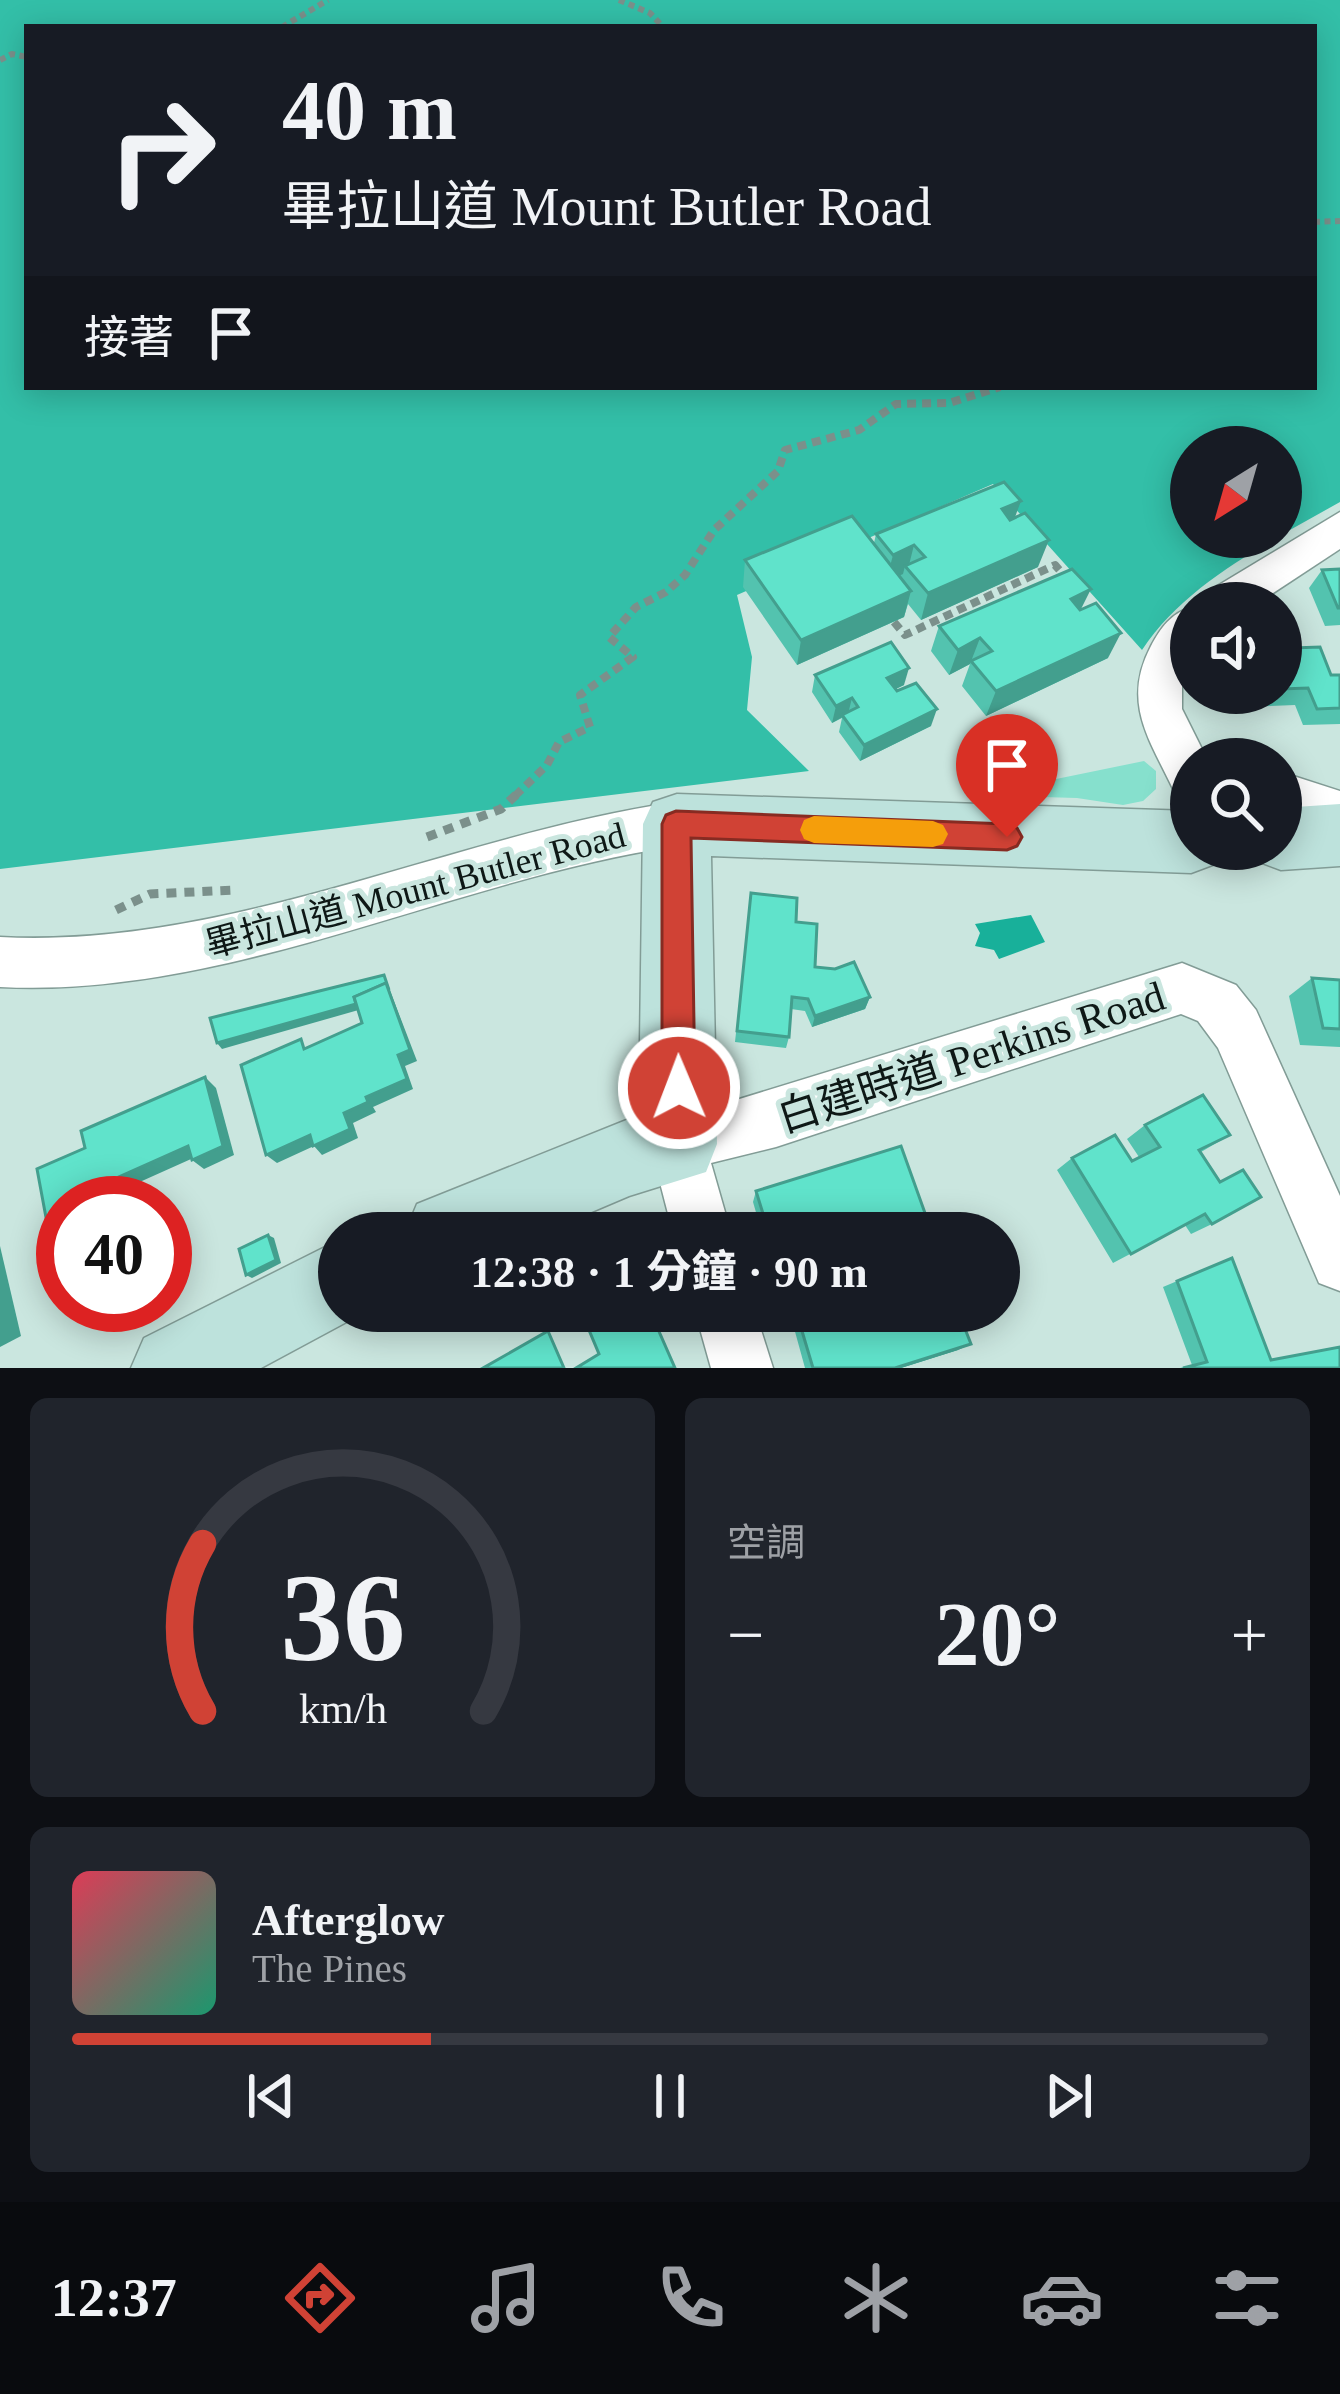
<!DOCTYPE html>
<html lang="zh-TW">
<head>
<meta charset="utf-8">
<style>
	body { margin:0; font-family:"Times New Roman","Noto Sans TC",serif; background:#20242c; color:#f1f3f6; height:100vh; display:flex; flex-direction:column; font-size:45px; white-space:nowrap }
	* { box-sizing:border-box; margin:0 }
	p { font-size:39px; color:#9ea1a6 }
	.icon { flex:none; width:66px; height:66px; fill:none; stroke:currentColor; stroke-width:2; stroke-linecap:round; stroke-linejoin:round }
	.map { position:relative; height:1368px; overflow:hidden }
	.side { display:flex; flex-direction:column; gap:30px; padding:30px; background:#0d0f14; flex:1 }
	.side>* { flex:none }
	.banner { position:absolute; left:24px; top:24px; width:1293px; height:366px; border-radius:0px; box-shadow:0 6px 30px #0003; background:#171b24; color:#f1f3f6; overflow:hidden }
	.needle { width:78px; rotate:217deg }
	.controls { position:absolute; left:1170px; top:426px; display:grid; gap:24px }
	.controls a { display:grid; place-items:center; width:132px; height:132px; border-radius:50%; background:#171b24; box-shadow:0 6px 30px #0003; font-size:60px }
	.speed { position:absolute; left:36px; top:1176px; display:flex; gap:24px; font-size:60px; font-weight:700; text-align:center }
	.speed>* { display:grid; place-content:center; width:156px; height:156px; border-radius:50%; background:#171b24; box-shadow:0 6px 30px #0003; line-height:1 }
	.speed .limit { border:18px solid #d22; background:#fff; color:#111 }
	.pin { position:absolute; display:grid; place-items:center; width:102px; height:102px; color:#fff; margin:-123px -51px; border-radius:50% 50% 50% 0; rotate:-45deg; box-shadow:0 0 12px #0007 }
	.pin .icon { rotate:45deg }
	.me { position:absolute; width:132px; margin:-66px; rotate:359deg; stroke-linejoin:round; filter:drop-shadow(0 0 9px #0008) }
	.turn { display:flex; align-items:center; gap:42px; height:252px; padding:0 60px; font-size:54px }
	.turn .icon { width:156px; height:156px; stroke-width:2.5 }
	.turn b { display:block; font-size:84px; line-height:102px }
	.then { display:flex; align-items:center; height:114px; padding:0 60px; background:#0003; gap:24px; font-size:45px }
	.big { font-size:90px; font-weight:700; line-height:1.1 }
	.side .widget { flex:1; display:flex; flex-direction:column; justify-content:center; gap:18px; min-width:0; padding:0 42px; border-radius:18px; background:#20242c }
	.side .dial { align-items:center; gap:0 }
	.dial svg { height:312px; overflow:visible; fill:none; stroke:#363941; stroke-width:7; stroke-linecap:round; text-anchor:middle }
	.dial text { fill:#f1f3f6; stroke:none }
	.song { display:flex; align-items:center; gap:36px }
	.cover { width:144px; height:144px; border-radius:18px; background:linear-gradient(135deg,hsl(350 70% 55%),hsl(160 70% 35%)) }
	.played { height:12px; border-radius:6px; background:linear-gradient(90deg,#d04235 30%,#363941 30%) }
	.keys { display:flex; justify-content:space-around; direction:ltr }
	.heat { display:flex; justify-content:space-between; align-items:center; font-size:66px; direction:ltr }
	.side .tiles { flex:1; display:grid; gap:30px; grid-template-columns:1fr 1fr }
	.widget:last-child { grid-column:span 2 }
	.trip { position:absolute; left:318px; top:1212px; width:702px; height:120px; border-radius:60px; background:#171b24; box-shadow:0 6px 30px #0003; font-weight:700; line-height:120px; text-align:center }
	.tab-bar { display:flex; height:192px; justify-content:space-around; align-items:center; background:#090b0e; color:#9ea1a6 }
	.tab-bar .icon { width:84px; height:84px }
	.tab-bar .active { color:#d04235 }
	.tab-bar b { font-size:54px; color:#f1f3f6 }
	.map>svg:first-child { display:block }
	.green { fill:#86e0cd }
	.forest { fill:#33bfa8; fill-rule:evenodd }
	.water { fill:#18b09a }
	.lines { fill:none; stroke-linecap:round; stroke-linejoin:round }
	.street-casing { stroke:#829c96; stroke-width:3 }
	.secondary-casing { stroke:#829c96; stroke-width:3 }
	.path-far2 { stroke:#7b908b; stroke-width:6; stroke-dasharray:6 4.5; stroke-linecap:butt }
	.path-far1 { stroke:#7b908b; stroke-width:8; stroke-dasharray:9 6; stroke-linecap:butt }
	.path { stroke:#7b908b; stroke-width:9; stroke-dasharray:10 8; stroke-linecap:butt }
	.street { fill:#fff; fill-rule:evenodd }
	.secondary { fill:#bde2dc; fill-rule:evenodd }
	.wall { fill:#53c3af }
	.shaded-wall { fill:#439f8e }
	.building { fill:#60e3cb; stroke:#439f8e; stroke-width:3 }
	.route { fill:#d04235; stroke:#872b22; stroke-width:3 }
	.slow { fill:#f59e0b }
	.labels { text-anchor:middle; stroke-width:10; stroke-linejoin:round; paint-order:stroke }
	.street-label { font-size:36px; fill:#0e1816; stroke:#cae6df }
	.near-street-label { font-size:42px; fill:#0e1816; stroke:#cae6df }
</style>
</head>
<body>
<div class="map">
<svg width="1340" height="1368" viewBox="0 0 1340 1368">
	<rect width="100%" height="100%" fill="#cae6df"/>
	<path class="green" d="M1144,761L1156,771V789L1143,801L1123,805L1077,798L978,795Z"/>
	<path class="forest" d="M0,0H1340V502L1281,535V447H1191V537H1278C1227,567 1175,600 1142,650L993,484L737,595L752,657L747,710L809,771L0,869ZM27,27H1314V387H27Z"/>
	<path class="water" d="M1031,915L1045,942L999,959L994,950L975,946L980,933L975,924Z"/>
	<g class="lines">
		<g class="street-casing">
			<g id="street">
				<path d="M1340,512V549L1258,603H1202L1209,591Z"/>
				<path d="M1191,607V656L1182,682V709L1207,759H1191V797L1174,791C1150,740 1121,703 1151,646C1161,627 1171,614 1191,607Z"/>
				<path d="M1281,772L1340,791V835L1281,814Z"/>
				<path d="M677,802L694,809L701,824L694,839L677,846C450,880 229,999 0,987V937C231,949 450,835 677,802Z"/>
				<path d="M1182,963L1236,985L1256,1010L1340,1196V1291L1319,1283L1218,1048L1198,1021L1181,1014L776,1147L711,1163L731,1233H673L650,1144L658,1124Z"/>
				<path d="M695,1311H755L773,1368H711Z"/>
			</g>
		</g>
		<g class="secondary-casing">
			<g id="secondary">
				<path d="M677,794L1191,811V849H1222L1215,864L1191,873L711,856L717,1144L706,1172L629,1196L542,1233H405L417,1204L639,1115L643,824L653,802Z"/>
				<path d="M1340,804V866L1281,870L1257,861L1252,849H1281V808Z"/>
				<path d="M339,1240V1311H367L261,1368H131L144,1338Z"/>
			</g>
		</g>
		<g class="path-far2">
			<path d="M619,0L650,13L663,27"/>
			<path d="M282,27L328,0"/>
			<path d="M0,60L12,54L27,57"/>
			<path d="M1314,222L1340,221"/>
		</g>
		<g class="path-far1">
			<path d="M894,622L905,635L1055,565L1069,581"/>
			<path d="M515,796L547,765L559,742L590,727L580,695L633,657L609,637L636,607L666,592L685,575L714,530L778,471L785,450L859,430L896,404L949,403L1000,387"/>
		</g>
		<g class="path">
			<path d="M427,837L501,809L518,793"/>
			<path d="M116,910L150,894L234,890"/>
		</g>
		<use href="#street" class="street"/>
		<use href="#secondary" class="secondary"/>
	</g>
	<g class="wall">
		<path d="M1015,518L1038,567L921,620L908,604L904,617L797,665L743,587L745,560L874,543L876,534Z"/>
		<path d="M1340,569V625L1325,626L1309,588L1322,570Z"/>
		<path d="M1081,609L1108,658L986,716L962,686L970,664L949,675L931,651L939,626Z"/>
		<path d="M1281,629L1292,648L1331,675H1340V724L1303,725L1295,705L1243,707L1238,693H1281Z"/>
		<path d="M815,675L904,685L896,689L931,726L860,761L839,732L842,718L832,723L812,692Z"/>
		<path d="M751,893L796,922L815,967L870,997L865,1009L812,1027L805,1011L791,1009L789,1037L786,1048L735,1042Z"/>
		<path d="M1312,978L1340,980V1047L1300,1045L1289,996Z"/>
		<path d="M1145,1125L1230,1135L1201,1152L1212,1224L1191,1234L1185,1225L1113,1263L1057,1170L1072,1158L1132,1161L1139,1157L1127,1139Z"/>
		<path d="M756,1191L925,1213L915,1223L888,1233H762L753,1202Z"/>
		<path d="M1232,1258L1271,1360L1340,1368H1180L1192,1365L1163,1287Z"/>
		<path d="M794,1311H958V1350L901,1368H805L794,1328L799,1321L808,1319L806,1315L796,1317Z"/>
	</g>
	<g class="shaded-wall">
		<path d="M1021,501L1011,528L1002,509Z"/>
		<path d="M1049,540L1038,567L921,620L928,593Z"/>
		<path d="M914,545L908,569L905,566L903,574L886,582L893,555Z"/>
		<path d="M1091,589L1078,615L1071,599Z"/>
		<path d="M911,591L904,617L797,665L801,640Z"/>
		<path d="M1121,633L1108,658L986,716L996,691Z"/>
		<path d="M980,638L970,664L949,675L958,650Z"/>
		<path d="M909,668L904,685L883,695L887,678Z"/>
		<path d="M852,698L848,714L832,723L836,706Z"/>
		<path d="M937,709L931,726L860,761L864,745Z"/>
		<path d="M384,975L417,1061L405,1066L413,1089L373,1107L376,1112L353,1123L358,1138L322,1155L314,1146L277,1163L266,1155L344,1113L366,1097L362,1009L222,1049L217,1043Z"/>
		<path d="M870,997L865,1009L812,1027L815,1016Z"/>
		<path d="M205,1077L216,1088L234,1155L204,1169L192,1160Z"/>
		<path d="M188,1146L200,1155L133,1185L137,1203H124L119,1177Z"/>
		<path d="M925,1213L915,1223L888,1233H867Z"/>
		<path d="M63,1233V1244L50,1239Z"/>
		<path d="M268,1235L274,1238L281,1263L252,1278L246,1275Z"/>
		<path d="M0,1246L21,1336L0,1347Z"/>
		<path d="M971,1344L958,1350L901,1368H895Z"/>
	</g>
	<g class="building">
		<path d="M1004,482L1021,501L1002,509L1010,520L1025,513L1049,540L928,593L905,566L925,557L914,545L893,555L876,534Z"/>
		<path d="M852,516L911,591L801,640L745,560Z"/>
		<path d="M1072,569L1091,589L1071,599L1080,610L1096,603L1121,633L996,691L971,661L992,651L980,638L958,650L939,626Z"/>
		<path d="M1340,569V608H1338L1322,570Z"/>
		<path d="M1281,629H1284L1292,648L1320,647L1331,675H1340V708L1317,709L1308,688L1281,689Z"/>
		<path d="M891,642L909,668L887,678L897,691L916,683L937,709L864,745L842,715L858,707L852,698L836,706L815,675Z"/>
		<path d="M751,893L797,898L796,922L817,924L815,967L835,969L854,962L870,997L815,1016L808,999L792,997L789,1037L737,1031Z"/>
		<path d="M384,975L389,990L386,983L354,997L356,1004L217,1043L210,1018Z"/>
		<path d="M1312,978L1340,980V1029L1323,1028Z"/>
		<path d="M386,983L410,1050L398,1055L407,1079L366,1097L368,1102L344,1113L350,1129L313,1146L310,1135L266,1155L241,1065L301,1039L304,1049L362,1023L354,997Z"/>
		<path d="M205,1077L223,1146L192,1160L188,1146L119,1177L124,1203H63V1233L50,1239L37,1169L85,1148L81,1131Z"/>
		<path d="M1203,1095L1230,1135L1199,1150L1220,1182L1243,1170L1261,1197L1212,1224L1205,1214L1131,1254L1072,1158L1115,1135L1132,1161L1160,1147L1145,1125Z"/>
		<path d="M901,1146L925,1213L867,1233H769L756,1191Z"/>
		<path d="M268,1235L276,1260L246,1275L239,1249Z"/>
		<path d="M1232,1258L1271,1360L1340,1347V1368H1183L1207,1362L1177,1281Z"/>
		<path d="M581,1311H650L675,1368H576L599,1354Z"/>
		<path d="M813,1311H958L971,1344L895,1368H813L799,1321L815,1317Z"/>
		<path d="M548,1331L564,1368H483Z"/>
	</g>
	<path class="route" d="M676,811L1007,824L1017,828L1022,837L1017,846L1007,850L691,838L695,1088L691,1099L679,1104L667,1099L662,1088V824L666,815Z"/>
	<path class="slow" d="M814,816L933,821L943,825L948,834L943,844L933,847L814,843L804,839L800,830L804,820Z"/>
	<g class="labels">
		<g class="street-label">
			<text transform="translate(415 889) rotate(-15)" y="13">畢拉山道 Mount Butler Road</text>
		</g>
		<g class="near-street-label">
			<text transform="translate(971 1056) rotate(-18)" y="15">白建時道 Perkins Road</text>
		</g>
	</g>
</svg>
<div class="controls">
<a><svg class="needle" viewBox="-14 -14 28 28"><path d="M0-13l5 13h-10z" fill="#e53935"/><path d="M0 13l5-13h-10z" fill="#9ea1a6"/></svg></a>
<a><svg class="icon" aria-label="sound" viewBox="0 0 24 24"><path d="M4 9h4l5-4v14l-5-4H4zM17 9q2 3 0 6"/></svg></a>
<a><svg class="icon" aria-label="search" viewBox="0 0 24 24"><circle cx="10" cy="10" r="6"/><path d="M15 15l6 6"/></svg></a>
</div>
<div class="speed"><div class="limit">40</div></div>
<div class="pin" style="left:1007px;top:837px;background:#d93025"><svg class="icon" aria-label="arrive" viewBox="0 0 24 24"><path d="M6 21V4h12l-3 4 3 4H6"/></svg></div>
<svg class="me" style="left:679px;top:1088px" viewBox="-20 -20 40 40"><circle r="17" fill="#d04235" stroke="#fff" stroke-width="3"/><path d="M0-11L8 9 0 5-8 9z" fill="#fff"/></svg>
<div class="trip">12:38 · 1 分鐘 · 90 m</div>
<div class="banner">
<div class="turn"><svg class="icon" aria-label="right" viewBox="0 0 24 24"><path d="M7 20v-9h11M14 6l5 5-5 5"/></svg><div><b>40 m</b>畢拉山道 Mount Butler Road</div></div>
<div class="then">接著<svg class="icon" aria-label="arrive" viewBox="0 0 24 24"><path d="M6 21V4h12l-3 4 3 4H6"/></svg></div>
</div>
</div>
<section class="side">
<div class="tiles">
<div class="widget dial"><svg viewBox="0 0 100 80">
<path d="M14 69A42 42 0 1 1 86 69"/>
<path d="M14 69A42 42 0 0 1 14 26" stroke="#d04235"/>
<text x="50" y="56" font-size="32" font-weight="700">36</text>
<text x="50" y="72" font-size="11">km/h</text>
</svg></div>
<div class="widget"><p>空調</p>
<div class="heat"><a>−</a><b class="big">20°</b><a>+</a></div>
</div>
<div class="widget">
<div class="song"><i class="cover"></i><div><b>Afterglow</b><p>The Pines</p></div></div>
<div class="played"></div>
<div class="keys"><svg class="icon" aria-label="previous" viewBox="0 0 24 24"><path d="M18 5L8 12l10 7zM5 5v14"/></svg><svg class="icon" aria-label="pause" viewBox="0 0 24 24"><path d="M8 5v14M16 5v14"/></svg><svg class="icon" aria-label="next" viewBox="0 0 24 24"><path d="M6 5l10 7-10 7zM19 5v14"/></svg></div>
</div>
</div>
</section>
<nav class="tab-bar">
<b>12:37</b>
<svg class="icon active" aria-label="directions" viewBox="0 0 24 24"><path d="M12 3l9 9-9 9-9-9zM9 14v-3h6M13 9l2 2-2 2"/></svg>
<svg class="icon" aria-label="music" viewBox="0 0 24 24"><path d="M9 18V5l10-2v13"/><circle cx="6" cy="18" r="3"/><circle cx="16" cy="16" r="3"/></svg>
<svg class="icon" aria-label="phone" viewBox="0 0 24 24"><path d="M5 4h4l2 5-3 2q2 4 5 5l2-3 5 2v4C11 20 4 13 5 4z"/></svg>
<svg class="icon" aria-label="climate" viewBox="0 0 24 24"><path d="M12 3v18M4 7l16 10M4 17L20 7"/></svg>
<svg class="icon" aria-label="car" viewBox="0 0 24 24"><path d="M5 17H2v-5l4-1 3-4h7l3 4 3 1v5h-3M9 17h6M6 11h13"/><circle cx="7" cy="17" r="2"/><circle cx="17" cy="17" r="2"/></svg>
<svg class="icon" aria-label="filters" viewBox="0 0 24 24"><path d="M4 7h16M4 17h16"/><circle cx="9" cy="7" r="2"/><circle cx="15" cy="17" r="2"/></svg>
</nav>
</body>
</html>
